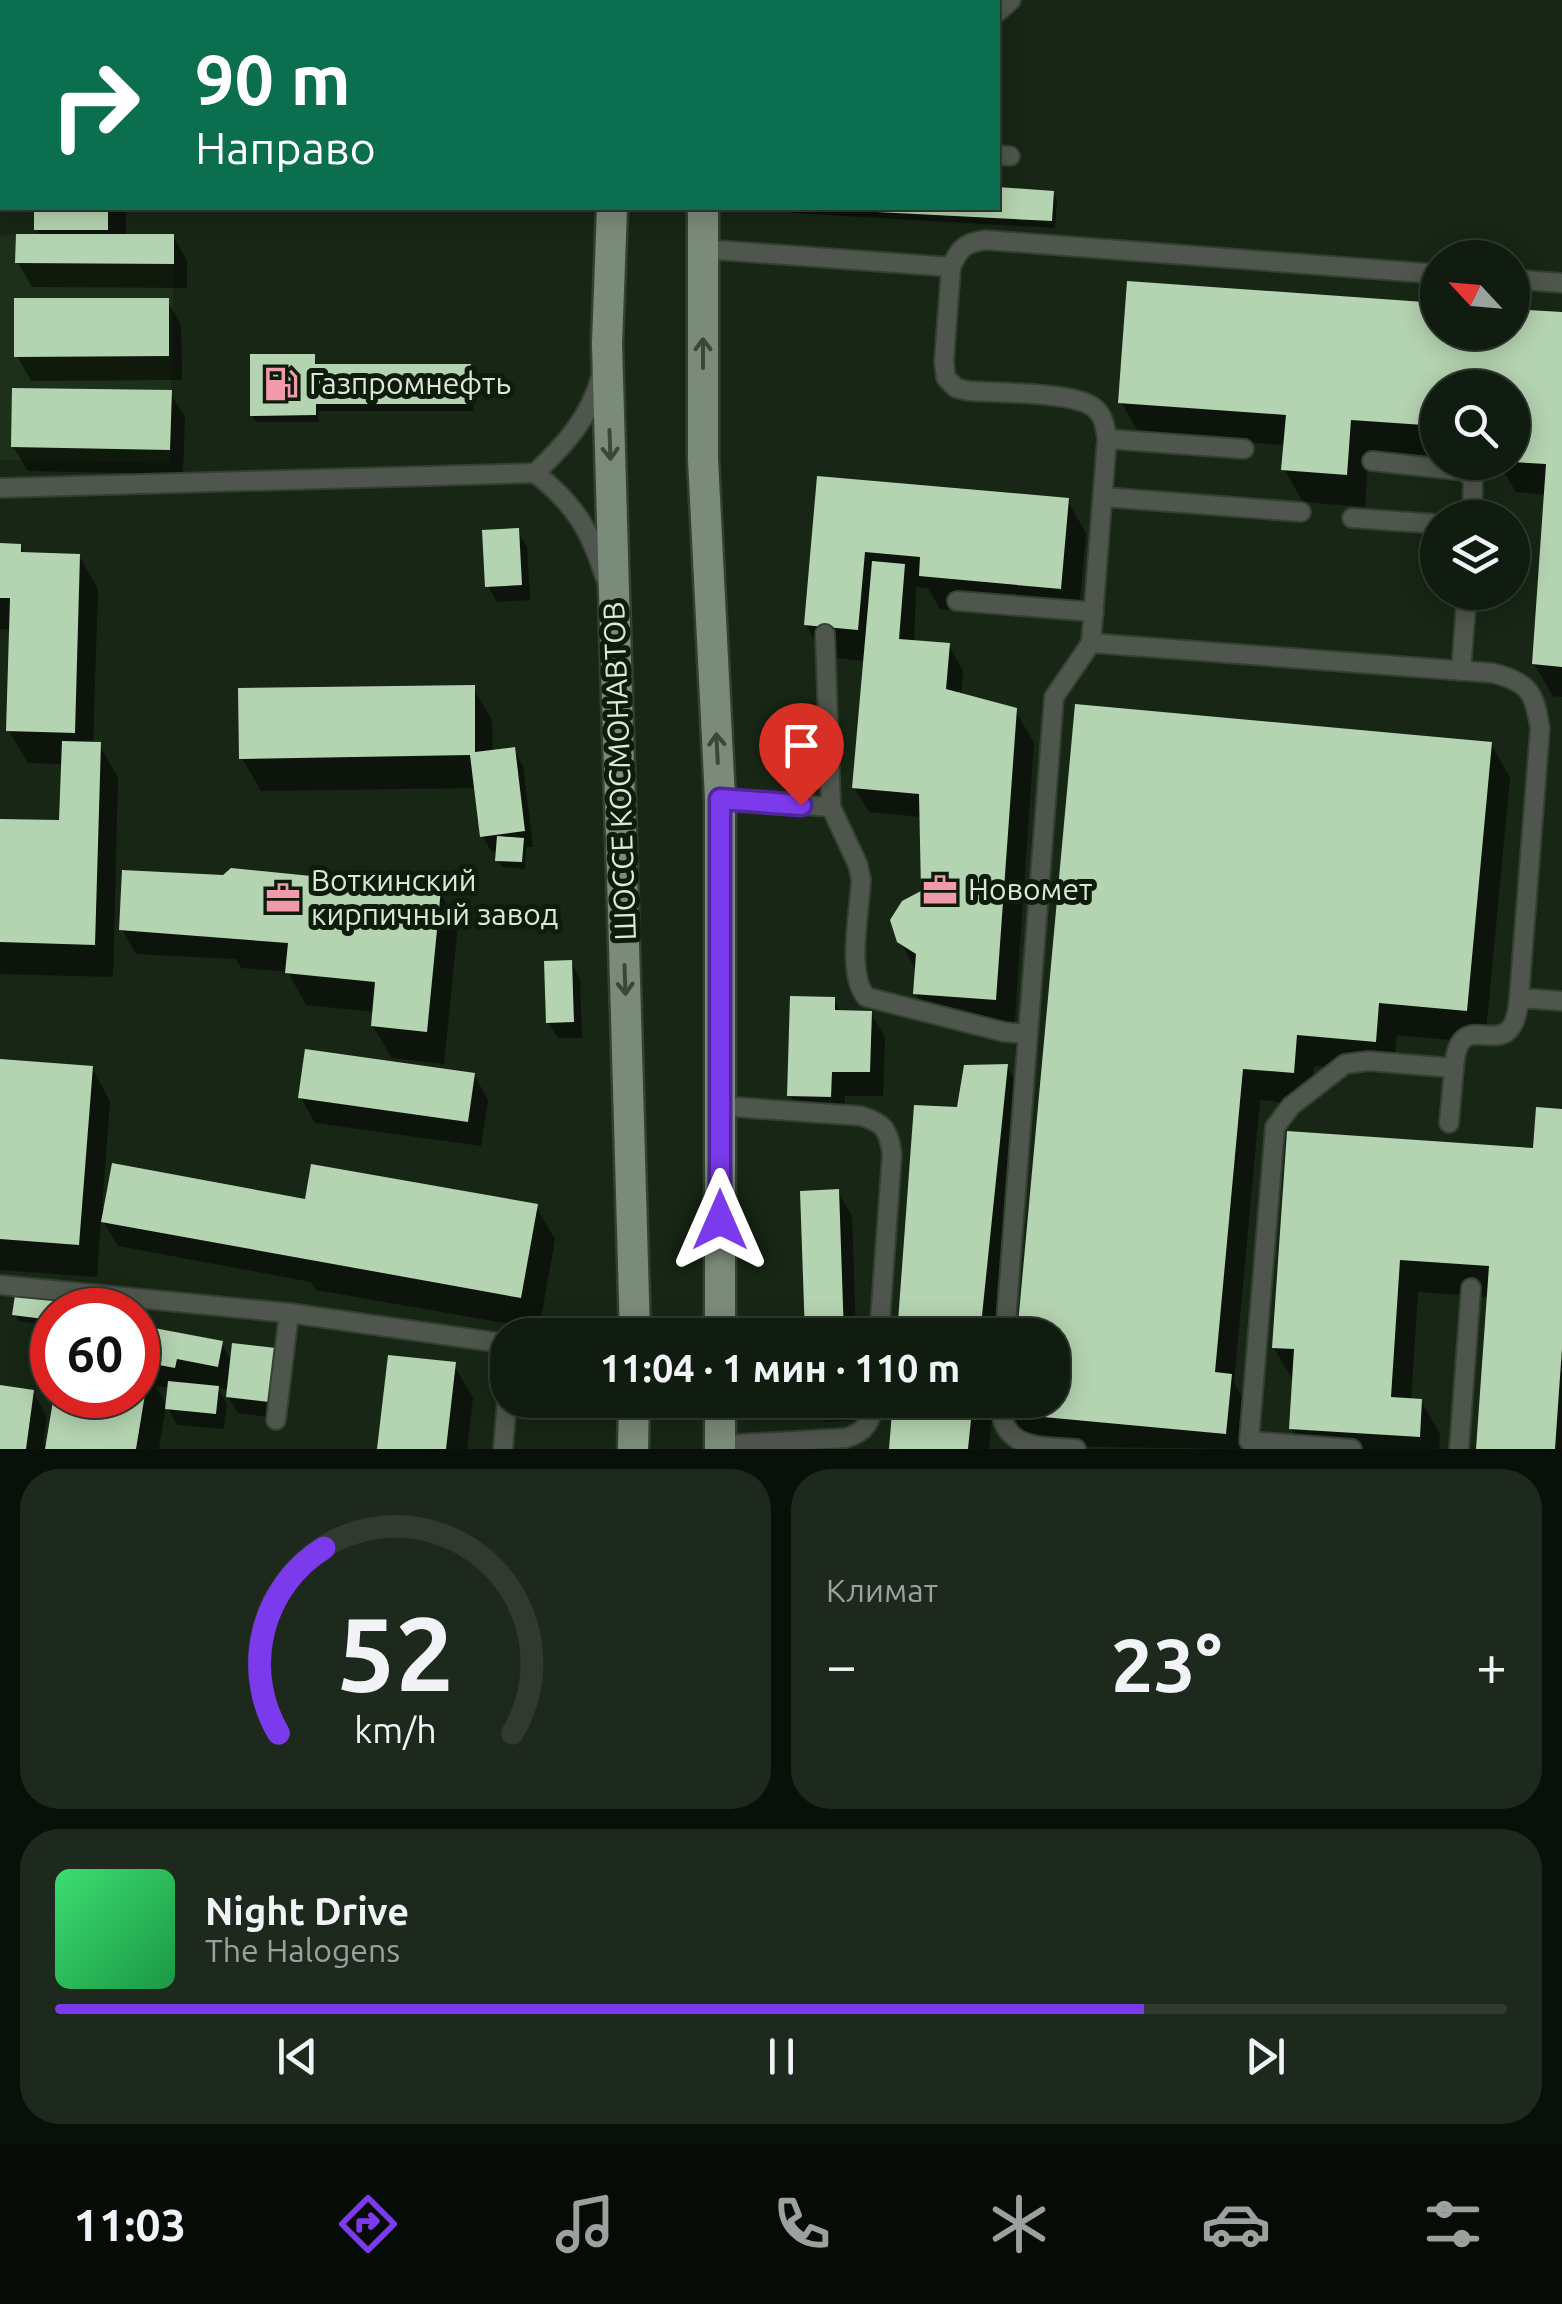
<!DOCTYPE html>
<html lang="ru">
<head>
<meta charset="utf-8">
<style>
	body { margin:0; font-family:Ubuntu,sans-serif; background:#1e291e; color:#f1f3f6; height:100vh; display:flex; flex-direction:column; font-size:38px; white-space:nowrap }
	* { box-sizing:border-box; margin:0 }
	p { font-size:32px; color:#9ca19f }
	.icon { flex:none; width:55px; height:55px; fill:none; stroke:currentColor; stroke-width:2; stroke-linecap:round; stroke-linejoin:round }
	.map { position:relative; height:1449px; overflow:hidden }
	.details { display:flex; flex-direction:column; gap:20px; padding:20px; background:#090f09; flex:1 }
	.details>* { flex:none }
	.top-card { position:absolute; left:0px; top:0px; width:1000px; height:210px; box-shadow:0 5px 25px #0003,0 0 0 2px #303a30; background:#0b6e4f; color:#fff; overflow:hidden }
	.needle { width:65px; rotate:296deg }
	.controls { position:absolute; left:1420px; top:240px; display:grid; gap:20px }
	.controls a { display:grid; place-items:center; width:110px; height:110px; border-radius:50%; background:#111c10; box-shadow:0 5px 25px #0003,0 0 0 2px #303a30; font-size:50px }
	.speed { position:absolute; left:30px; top:1288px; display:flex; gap:20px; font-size:50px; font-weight:700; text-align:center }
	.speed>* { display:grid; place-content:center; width:130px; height:130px; border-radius:50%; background:#111c10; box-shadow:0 5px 25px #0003,0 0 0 2px #303a30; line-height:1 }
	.speed .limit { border:15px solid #d22; background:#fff; color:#111 }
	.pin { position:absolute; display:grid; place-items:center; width:85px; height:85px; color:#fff; margin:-102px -42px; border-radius:50% 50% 50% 0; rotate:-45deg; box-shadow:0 0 10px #0007 }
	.pin .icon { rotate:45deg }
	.me { position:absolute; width:110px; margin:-55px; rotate:0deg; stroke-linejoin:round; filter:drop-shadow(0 0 8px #0008) }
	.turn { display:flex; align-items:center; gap:35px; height:210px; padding:0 30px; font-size:45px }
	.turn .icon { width:130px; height:130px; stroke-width:2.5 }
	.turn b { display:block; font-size:70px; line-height:85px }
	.big { font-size:75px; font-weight:600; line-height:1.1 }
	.details .card { flex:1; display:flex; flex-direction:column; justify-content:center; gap:15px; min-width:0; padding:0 35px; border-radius:40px; background:#1e291e }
	.details .dial { align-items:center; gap:0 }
	.dial svg { height:260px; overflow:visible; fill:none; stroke:#303a30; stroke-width:7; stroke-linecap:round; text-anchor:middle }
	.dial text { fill:#f1f3f6; stroke:none }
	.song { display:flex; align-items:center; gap:30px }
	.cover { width:120px; height:120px; border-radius:15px; background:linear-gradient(135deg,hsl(140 70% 55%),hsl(140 70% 35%)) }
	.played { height:10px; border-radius:5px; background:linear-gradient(90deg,#7c3aed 75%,#303a30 75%) }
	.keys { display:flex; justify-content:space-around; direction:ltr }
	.heat { display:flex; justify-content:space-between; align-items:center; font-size:55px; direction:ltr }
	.details .tiles { flex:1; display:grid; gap:20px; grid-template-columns:1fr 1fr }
	.card:last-child { grid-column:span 2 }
	.trip { position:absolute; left:490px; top:1318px; width:580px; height:100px; border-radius:40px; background:#111c10; box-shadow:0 5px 25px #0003,0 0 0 2px #303a30; font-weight:600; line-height:100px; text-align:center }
	.tab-bar { display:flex; height:160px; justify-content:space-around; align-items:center; background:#070b06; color:#9ca19f }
	.tab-bar .icon { width:70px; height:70px }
	.tab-bar .on { color:#7c3aed }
	.tab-bar b { font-size:45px; color:#f1f3f6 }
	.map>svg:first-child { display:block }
	.built { fill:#1d311a }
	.shadow { fill:#0007; fill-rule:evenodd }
	.building { fill:#b4d3b0 }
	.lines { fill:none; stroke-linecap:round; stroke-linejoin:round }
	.lane-casing { stroke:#334131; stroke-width:22 }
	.primary-casing { stroke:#334131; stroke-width:35 }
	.lane { stroke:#4f564d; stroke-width:18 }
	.primary { stroke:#7b8b79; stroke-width:30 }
	.oneway { stroke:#3a4838 }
	.route-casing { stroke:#51269a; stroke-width:25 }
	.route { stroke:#7c3aed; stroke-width:18 }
	.labels { text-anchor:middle; stroke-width:10; stroke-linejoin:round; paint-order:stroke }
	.poi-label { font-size:30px; fill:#dde7db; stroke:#0e1c0c; text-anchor:start }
	.street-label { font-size:30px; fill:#dde7db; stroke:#0e1c0c }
</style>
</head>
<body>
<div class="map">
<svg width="1562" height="1449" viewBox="0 0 1562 1449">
	<rect width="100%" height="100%" fill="#172615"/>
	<path class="built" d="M16,234H174L170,463L0,460V236Z"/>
	<g class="shadow">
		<path d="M998,190L1053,193L1057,200L1055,228L793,213L790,208H998Z"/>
		<path d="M37,208H126V236H173L187,261V288L32,287L18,263L41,236L37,229Z"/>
		<path d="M167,300L181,325L182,380L31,381L17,356Z"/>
		<path d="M1562,315V697L1553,696L1534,664L1547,495L1516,492L1498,462H1512V388H1438V456L1369,451L1365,507L1303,502L1284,469L1286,445L1140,435L1121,402L1438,332H1512Z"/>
		<path d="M314,356L318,367H470L474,374L473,411H318L319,422H256L252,415Z"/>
		<path d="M170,393L185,417L183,474L28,471L13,447Z"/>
		<path d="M819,478L1067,500L1086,533L1078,621L940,609L928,588L916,587L914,643L949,646L963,671L961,698L1015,710L1034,743L1014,1032L935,1026L916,994L917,972L900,941L923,893L922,817L869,812L854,787L866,661L825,657L806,625Z"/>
		<path d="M518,531L527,547L530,600L497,602L488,586Z"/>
		<path d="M0,545L20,546L25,555L79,556L98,589L93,745H99L118,777L113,977L0,974V821L62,822L63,764L28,763L9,731L11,630L0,629Z"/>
		<path d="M473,688L492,720L493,754L514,750L523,766L533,847H526L525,869L502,867L498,860V851L492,852L482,836L476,788L261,791L242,758Z"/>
		<path d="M1491,744L1510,777L1485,1043L1397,1035L1393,1074L1314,1066L1311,1105L1260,1100L1234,1383L1249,1409L1245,1449L1031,1446L1012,1414L1014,1400H1052V1335H1020Z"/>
		<path d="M224,877L439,891L458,924L444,1064L392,1058L373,1026L375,1012L306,1005L288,972L241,968L236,959L136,954L122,929Z"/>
		<path d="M571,962L580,979L582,1038H558L548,1022Z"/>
		<path d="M834,1000L841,1012L871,1013L885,1038L883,1096H845L844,1121L804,1120L790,1095Z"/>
		<path d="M0,1061L92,1068L110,1101L102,1208L536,1207L555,1239L539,1329L316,1290L311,1282L118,1246L101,1218L97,1277L0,1270Z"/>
		<path d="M1007,1066L1025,1099L1001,1335H900L959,1109Z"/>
		<path d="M474,1075L488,1100L481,1146L315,1123L301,1098Z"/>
		<path d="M1562,1112V1449H1479L1489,1297L1418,1292L1411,1400L1421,1401L1440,1434L1439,1449H1303L1291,1428L1294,1382L1274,1348L1536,1151Z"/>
		<path d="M838,1192L852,1216L856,1335H807Z"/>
		<path d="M56,1303L60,1310H52V1326L19,1321L14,1314Z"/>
		<path d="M138,1328L221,1343L232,1362L274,1350L284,1367L278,1418L238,1413L228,1397L229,1390L217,1388L227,1404L224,1429L177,1425L166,1405L159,1449H0V1387L33,1392L47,1417L43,1444L48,1445L56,1395H138ZM155,1386L170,1388L168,1408Z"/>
		<path d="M454,1365L473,1398L467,1449H379Z"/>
		<path d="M811,1400H858L859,1420L824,1422Z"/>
		<path d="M895,1400H994L989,1449H892Z"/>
	</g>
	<g class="building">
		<path d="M998,187L1054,191L1052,221L857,211V208H998Z"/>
		<rect x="34" y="208" width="74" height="22"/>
		<path d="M16,234H174V264L15,263Z"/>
		<path d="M1127,281L1438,303V332H1512V309L1562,312V667L1532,664L1546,464L1512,462V388H1438V426L1351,420L1347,475L1281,470L1286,415L1118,403Z"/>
		<path d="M14,298H169V356L14,357Z"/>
		<path d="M250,354H315V364H471V404H316V415L250,416Z"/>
		<path d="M12,388L172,390L170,450L11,447Z"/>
		<path d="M817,476L1069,498L1061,589L919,576L920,557L865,552L858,630L804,625Z"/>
		<path d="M519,528L522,585L485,587L482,530Z"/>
		<path d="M0,543L21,544V552L80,554L75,733L6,731L10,598H0Z"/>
		<path d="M872,561L905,564L899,639L950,643L946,689L1017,708L996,1000L913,994L916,954L897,942L890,920L902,901L921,891L919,794L852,788Z"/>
		<path d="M475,685V752L515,747L525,831L480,837L470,755L239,759L238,688Z"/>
		<path d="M1075,704L1492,742L1467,1011L1379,1003L1376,1042L1297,1035L1294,1073L1243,1069L1215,1372L1232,1374L1226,1434L1010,1414L1011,1400H1052V1335H1017Z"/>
		<path d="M62,741L101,742L95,945L0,942V819L59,820Z"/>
		<path d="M497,836L524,838L522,862L495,861Z"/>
		<path d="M231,868L441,889L427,1032L371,1026L375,982L285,973L288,943L119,930L122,870L223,875Z"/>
		<path d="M572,960L574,1022L546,1023L544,961Z"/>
		<path d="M790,996L835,997V1010L872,1011L870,1072H832L831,1097L787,1096Z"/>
		<path d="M305,1049L475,1073L468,1122L298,1098Z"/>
		<path d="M0,1059L93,1066L79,1245L0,1239Z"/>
		<path d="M1008,1064L980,1335H897L914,1105L957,1107L964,1065Z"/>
		<path d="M1536,1107L1562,1109V1348L1555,1449H1476L1489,1266L1400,1260L1391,1397L1422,1399L1420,1437L1289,1429L1294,1349L1272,1348L1287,1131L1533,1148Z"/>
		<path d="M112,1163L305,1199L311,1164L538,1204L521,1298L101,1222Z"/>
		<path d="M839,1189L844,1335H805L800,1191Z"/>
		<path d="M15,1295L58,1301L57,1310H52V1320L12,1315Z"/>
		<path d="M138,1325L223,1341L218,1367L177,1359L175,1368L138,1361Z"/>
		<path d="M232,1343L276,1348L269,1402L226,1397Z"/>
		<path d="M388,1355L456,1362L446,1449H377Z"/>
		<path d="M138,1368L149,1370L136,1449H45L54,1395H138Z"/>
		<path d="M168,1381L219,1386L216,1414L165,1409Z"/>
		<path d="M0,1385L34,1390L26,1449H0Z"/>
		<path d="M893,1400H973L968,1449H889Z"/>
	</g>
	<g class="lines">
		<g class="lane-casing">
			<g id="lane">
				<path d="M568,2L570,0"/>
				<path d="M998,12L1011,0"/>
				<path d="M998,155L1010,156"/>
				<path d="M703,249L951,267C959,249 964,243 985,240L1438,274"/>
				<path d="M951,267L944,362L946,378L956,388L969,391C997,393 1068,392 1090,405C1103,412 1105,425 1107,439L1091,643L1493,673C1530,683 1534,692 1540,728L1519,998L1562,1001"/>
				<path d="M1512,279L1562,283"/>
				<path d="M1107,439L1244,449"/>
				<path d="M1372,461L1464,471L1473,479L1472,518"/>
				<path d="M535,473C565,445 591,416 601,376"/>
				<path d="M0,488L535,473C575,504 590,530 605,577"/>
				<path d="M1103,497L1301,512"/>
				<path d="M1352,518L1438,524"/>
				<path d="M957,601L1094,612"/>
				<path d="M825,634L831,807"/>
				<path d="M1461,671L1467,592"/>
				<path d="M720,799L831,807L858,865L861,879C860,911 846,973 866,997L1004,1032L1028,1034L1005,1335"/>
				<path d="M1028,1034L1054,697L1091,643"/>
				<path d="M720,1106L861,1116C884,1123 889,1130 892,1154L879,1335"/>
				<path d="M1449,1123L1454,1068"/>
				<path d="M0,1285L289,1313L276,1420"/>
				<path d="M289,1313L508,1344"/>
				<path d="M1000,1400C1000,1449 1035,1446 1076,1449"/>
				<path d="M720,1445L846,1438C866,1432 872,1421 874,1400"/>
				<path d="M503,1449L508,1389"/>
				<path d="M1352,1449L1249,1441L1275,1127L1291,1106L1345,1064L1368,1061L1454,1068C1459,996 1513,1076 1519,998"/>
				<path d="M1459,1449L1471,1288"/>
			</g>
		</g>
		<g class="primary-casing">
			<g id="primary">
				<path d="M619,2V0"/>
				<path d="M708,2V0"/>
				<path d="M612,208L607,344L635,1335"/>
				<path d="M703,208V459L720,799V1335"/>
				<path d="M633,1449L634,1400"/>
				<path d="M720,1449V1400"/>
			</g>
		</g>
		<use href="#lane" class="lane"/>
		<use href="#primary" class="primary"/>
	</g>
	<defs><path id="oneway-shaft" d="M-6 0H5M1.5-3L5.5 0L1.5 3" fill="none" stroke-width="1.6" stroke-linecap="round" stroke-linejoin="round" transform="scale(2.5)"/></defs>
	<g class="oneway">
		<use href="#oneway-shaft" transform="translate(703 353) rotate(-90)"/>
		<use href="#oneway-shaft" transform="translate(610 445) rotate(88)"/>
		<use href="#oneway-shaft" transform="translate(717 748) rotate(-93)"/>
		<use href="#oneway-shaft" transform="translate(625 980) rotate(88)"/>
	</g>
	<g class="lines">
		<g class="route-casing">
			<path id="route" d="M720,1220V799L801,805"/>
		</g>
		<use href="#route" class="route"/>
	</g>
	<defs>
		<g id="fuel-bare" transform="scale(2.7)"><path d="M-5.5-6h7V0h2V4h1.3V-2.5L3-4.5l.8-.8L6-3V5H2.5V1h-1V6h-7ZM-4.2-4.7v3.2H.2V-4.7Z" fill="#f29aad" stroke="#0e1c0c" stroke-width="2.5" paint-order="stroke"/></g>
		<g id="office-bare" transform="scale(2.7)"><path d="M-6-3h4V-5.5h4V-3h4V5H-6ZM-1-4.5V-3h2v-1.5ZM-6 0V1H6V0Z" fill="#f29aad" stroke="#0e1c0c" stroke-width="2.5" paint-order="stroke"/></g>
	</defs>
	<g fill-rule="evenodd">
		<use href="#fuel-bare" x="281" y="384"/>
		<use href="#office-bare" x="940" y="890"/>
		<use href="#office-bare" x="283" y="898"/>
	</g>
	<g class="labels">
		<g class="poi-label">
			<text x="309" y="394">Газпромнефть</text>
			<text x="311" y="891">Воткинский<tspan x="311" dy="34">кирпичный завод</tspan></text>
			<text x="968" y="900">Новомет</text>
		</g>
		<g class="street-label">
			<text transform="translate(620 771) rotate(-92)" y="10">ШОССЕ КОСМОНАВТОВ</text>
		</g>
	</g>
</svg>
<div class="controls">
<a><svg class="needle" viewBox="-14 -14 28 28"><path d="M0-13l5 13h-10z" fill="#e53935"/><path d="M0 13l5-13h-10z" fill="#9ca19f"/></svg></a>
<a><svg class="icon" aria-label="search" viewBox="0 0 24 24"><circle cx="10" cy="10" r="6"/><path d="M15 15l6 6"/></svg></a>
<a><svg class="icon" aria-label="layers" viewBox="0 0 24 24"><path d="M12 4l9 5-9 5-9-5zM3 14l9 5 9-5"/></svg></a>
</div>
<div class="speed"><div class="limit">60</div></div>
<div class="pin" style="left:801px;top:805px;background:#d93025"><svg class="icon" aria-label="arrive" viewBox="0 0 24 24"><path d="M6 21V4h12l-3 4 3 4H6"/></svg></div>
<svg class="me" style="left:720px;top:1220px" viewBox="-20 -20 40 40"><path d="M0-17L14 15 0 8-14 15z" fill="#7c3aed" stroke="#fff" stroke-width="4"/></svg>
<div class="trip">11:04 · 1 мин · 110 m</div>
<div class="top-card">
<div class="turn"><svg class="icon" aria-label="right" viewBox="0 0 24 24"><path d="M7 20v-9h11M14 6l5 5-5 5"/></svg><div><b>90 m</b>Направо</div></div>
</div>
</div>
<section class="details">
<div class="tiles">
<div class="card dial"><svg viewBox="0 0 100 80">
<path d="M14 69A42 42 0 1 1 86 69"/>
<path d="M14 69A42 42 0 0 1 28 12" stroke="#7c3aed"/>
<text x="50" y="56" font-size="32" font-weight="700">52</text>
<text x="50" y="72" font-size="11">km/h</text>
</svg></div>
<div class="card"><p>Климат</p>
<div class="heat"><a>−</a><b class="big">23°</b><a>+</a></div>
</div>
<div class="card">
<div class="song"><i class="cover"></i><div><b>Night Drive</b><p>The Halogens</p></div></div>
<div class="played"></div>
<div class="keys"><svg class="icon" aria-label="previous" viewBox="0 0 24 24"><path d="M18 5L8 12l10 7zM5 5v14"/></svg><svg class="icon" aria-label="pause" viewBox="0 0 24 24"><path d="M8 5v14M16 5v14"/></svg><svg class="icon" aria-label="next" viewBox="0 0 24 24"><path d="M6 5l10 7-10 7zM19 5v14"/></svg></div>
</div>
</div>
</section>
<nav class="tab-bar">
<b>11:03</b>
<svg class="icon on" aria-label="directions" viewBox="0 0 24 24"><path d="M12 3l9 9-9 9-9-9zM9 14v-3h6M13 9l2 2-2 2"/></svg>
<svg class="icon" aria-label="music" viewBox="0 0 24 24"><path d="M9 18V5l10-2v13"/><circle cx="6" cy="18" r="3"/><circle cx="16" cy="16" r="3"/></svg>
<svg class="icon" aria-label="phone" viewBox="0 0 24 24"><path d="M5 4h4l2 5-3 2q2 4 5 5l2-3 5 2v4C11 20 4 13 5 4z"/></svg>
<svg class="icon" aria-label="climate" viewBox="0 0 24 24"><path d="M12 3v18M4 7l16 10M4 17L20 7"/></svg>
<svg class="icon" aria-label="car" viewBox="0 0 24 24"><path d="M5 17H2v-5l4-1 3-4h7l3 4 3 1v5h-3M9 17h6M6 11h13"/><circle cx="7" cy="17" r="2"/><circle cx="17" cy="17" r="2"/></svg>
<svg class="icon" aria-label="filters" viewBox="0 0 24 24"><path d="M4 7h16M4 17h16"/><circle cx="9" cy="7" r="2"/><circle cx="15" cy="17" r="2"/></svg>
</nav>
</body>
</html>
